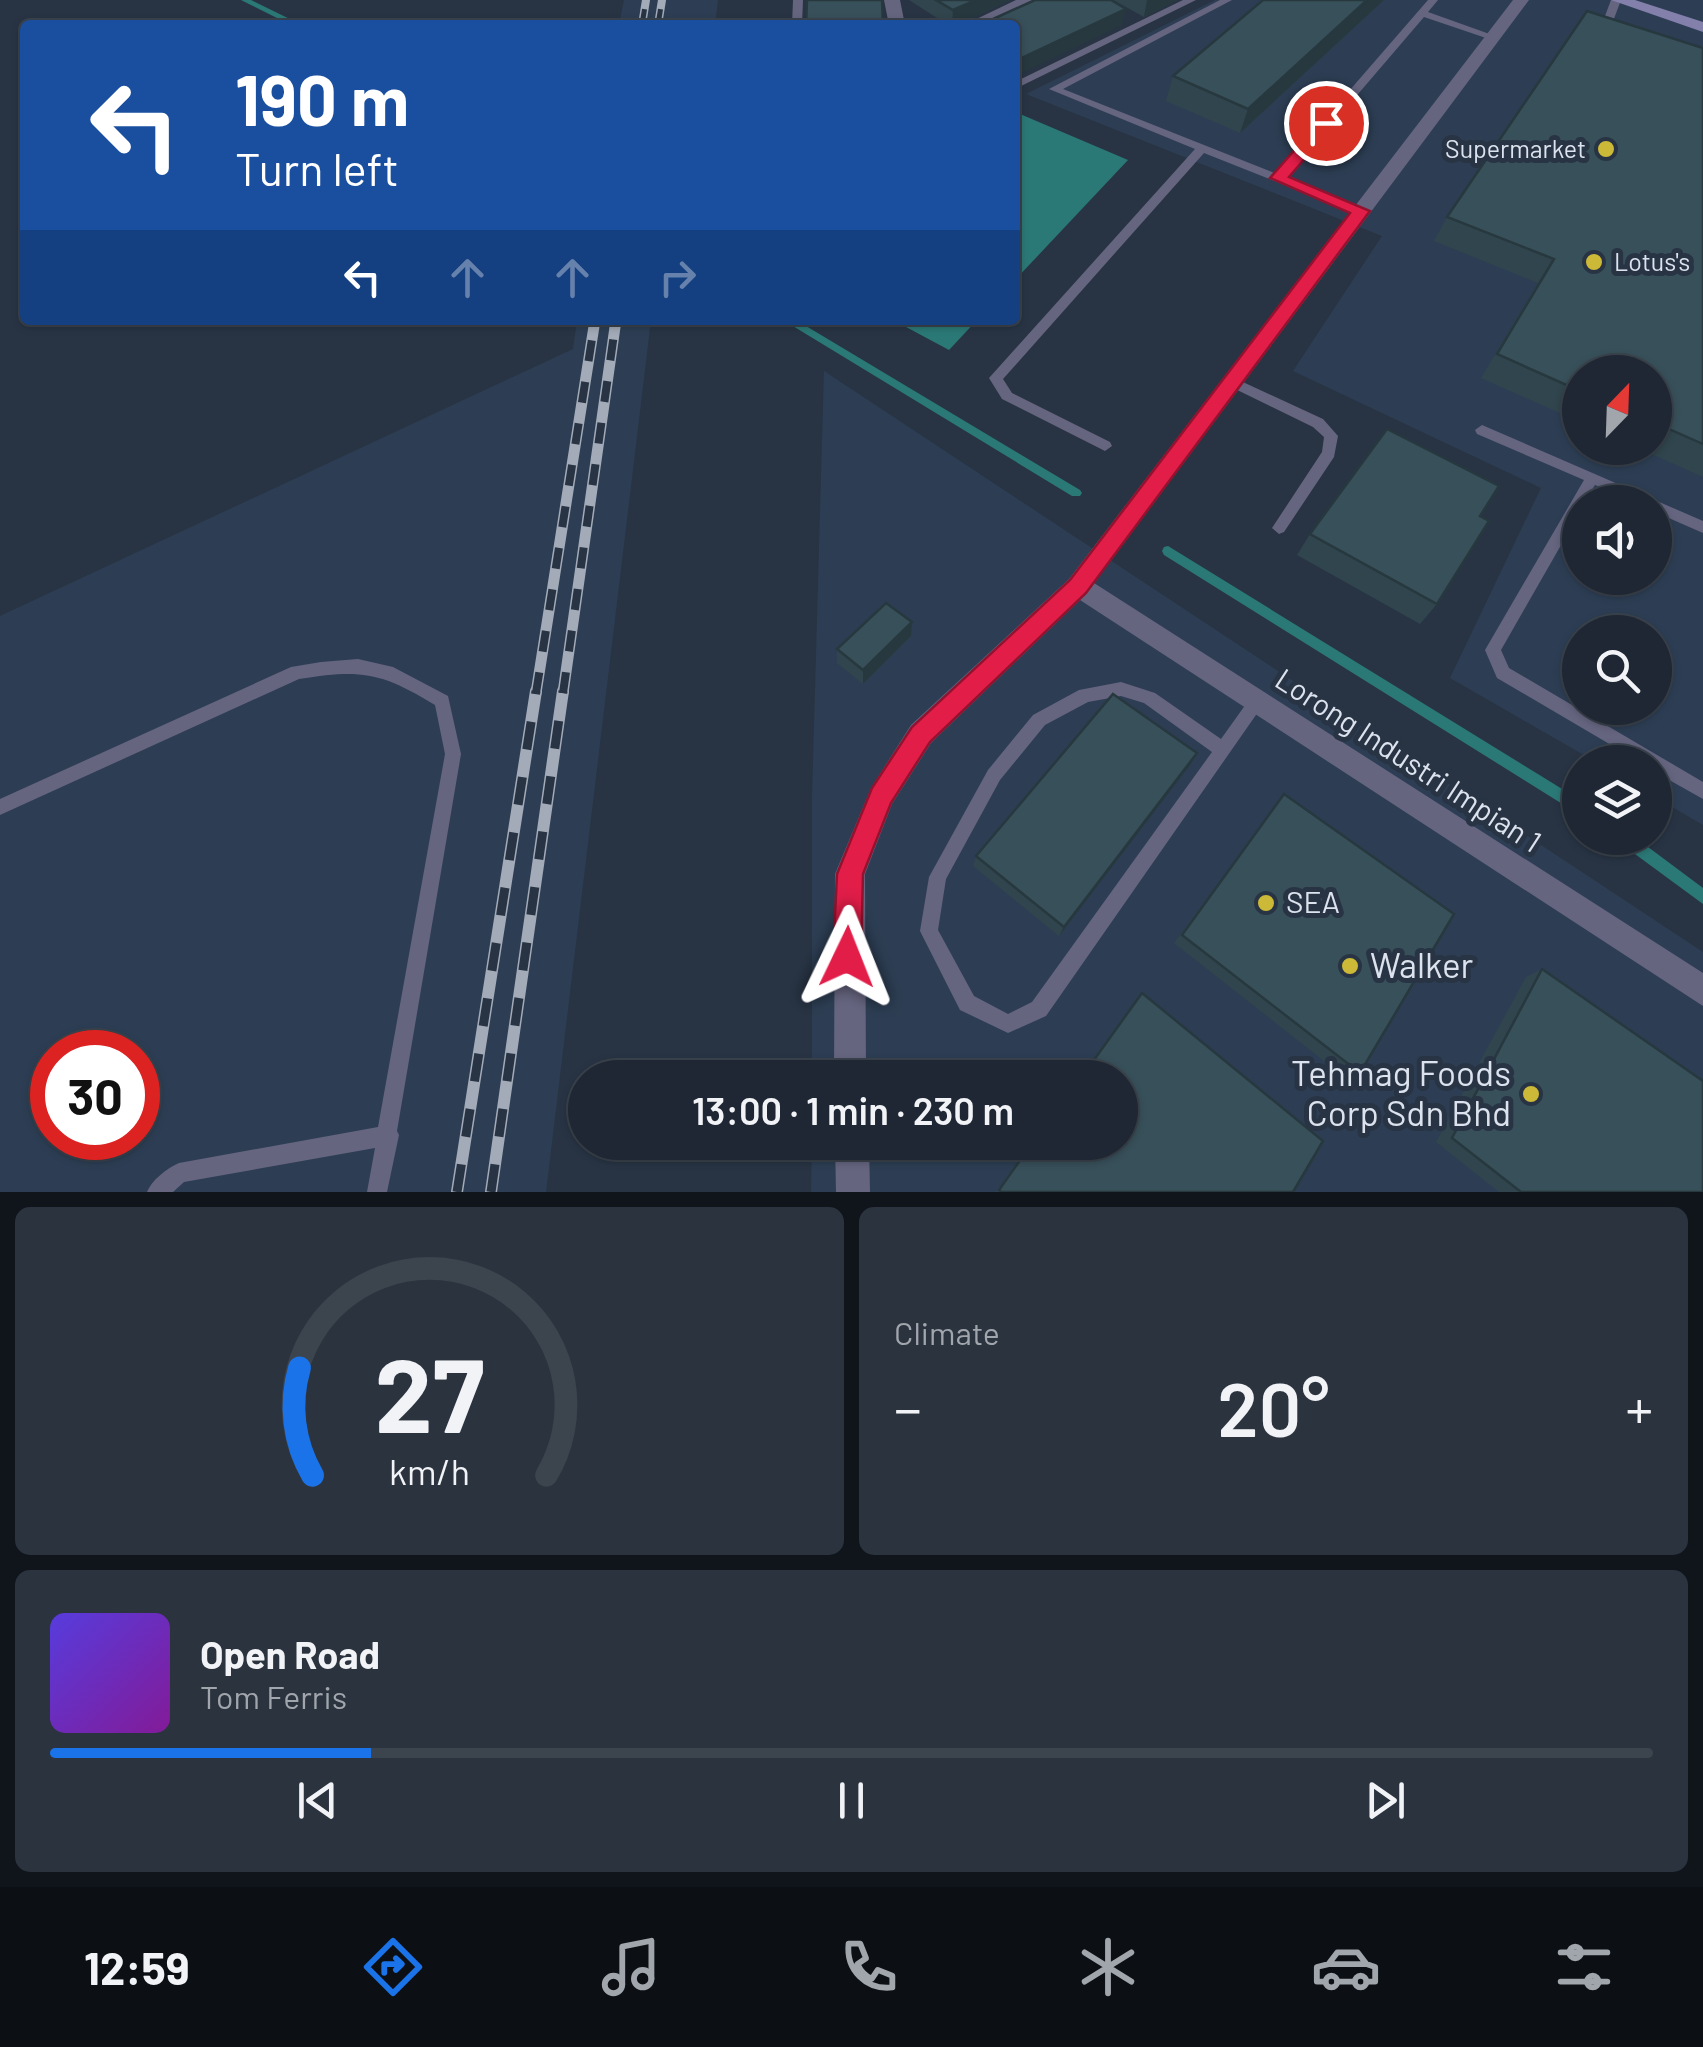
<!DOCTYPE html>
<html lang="en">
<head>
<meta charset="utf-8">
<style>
	body { margin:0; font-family:Barlow,sans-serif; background:#2b333f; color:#f1f3f6; height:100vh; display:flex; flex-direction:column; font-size:38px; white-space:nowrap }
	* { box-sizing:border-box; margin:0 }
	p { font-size:32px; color:#a1a5ac }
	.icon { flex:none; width:55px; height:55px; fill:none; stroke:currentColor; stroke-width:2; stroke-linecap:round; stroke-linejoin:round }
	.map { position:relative; height:1192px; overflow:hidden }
	.side { display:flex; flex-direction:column; gap:15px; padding:15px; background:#10151c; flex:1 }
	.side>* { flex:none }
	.guide { position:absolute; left:20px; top:20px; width:1000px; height:305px; border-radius:10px; box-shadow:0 2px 8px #0004,0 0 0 2px #3c444e; background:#1a4fa0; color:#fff; overflow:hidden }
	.needle { width:65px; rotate:23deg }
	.buttons { position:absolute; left:1562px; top:355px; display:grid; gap:20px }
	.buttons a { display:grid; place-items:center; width:110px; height:110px; border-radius:50%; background:#1e2733; box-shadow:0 2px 8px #0004,0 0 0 2px #3c444e; font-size:50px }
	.speed { position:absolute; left:30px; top:1030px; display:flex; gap:20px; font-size:50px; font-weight:700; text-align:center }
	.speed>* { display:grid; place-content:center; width:130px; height:130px; border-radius:50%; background:#1e2733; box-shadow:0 2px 8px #0004,0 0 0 2px #3c444e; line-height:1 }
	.speed .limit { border:15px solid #d22; background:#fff; color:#111 }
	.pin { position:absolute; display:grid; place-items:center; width:85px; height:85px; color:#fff; margin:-42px; border:5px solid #fff; border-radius:50%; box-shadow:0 2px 10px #0007 }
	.me { position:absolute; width:110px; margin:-55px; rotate:2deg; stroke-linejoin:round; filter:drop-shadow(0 0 8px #0008) }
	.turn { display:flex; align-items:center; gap:35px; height:210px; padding:0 50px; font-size:45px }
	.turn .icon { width:130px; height:130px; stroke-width:2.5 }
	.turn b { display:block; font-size:70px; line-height:85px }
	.lanes { display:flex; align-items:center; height:95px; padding:0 50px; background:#0003; justify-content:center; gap:50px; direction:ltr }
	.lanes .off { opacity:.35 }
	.big { font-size:75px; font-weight:600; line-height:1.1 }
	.side .tile { flex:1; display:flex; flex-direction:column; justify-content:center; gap:15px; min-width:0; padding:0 35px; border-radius:15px; background:#2b333f }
	.side .dial { align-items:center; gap:0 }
	.dial svg { height:260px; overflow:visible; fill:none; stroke:#3c444e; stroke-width:7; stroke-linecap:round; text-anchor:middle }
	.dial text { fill:#f1f3f6; stroke:none }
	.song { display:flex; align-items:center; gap:30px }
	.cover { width:120px; height:120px; border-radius:15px; background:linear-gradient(135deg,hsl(250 70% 55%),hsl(290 70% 35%)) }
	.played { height:10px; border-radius:5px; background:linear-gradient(90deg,#1a73e8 20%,#3c444e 20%) }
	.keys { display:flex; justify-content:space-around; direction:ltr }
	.heat { display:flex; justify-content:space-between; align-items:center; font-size:55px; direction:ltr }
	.side .tiles { flex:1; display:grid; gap:15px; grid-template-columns:1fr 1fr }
	.tile:last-child { grid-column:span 2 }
	.trip { position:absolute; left:568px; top:1060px; width:570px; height:100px; border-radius:50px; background:#1e2733; box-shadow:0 2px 8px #0004,0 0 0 2px #3c444e; font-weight:600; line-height:100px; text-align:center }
	.menu { display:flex; height:160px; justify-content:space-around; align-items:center; background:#0c1014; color:#a1a5ac }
	.menu .icon { width:70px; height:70px }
	.menu .active { color:#1a73e8 }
	.menu b { font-size:45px; color:#f1f3f6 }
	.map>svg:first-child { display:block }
	.built { fill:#2d3e54; fill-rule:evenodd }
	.water { fill:#2b7977 }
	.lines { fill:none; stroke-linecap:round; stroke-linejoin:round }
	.stream { fill:#2b7977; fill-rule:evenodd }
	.lane { fill:#666580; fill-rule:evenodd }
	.street { fill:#666580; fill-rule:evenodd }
	.secondary { fill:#8380ab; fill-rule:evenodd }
	.rail-far2-casing { stroke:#a3abb8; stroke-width:8 }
	.rail-far1-casing { stroke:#a3abb8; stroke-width:11 }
	.rail-casing { stroke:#a3abb8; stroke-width:12 }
	.rail-far2 { stroke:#283444; stroke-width:5; stroke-dasharray:16; stroke-linecap:butt }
	.rail-far1 { stroke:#283444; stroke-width:8; stroke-dasharray:21; stroke-linecap:butt }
	.rail { stroke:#283444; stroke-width:9; stroke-dasharray:28; stroke-linecap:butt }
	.wall { fill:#30454d }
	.shaded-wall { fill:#27383f }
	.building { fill:#38505a; stroke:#27383f; stroke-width:2.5 }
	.route { fill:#e11d48; stroke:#92132f; stroke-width:2.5 }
	.poi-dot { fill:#cdb938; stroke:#283444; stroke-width:4 }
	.labels { text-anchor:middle; stroke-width:10; stroke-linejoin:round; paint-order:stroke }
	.far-poi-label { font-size:25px; fill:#dce3ee; stroke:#283444; text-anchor:end }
	.street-label { font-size:30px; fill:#dce3ee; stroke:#283444 }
	.poi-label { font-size:30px; fill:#dce3ee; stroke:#283444; text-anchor:start }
	.near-poi-label { font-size:35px; fill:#dce3ee; stroke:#283444; text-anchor:start }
</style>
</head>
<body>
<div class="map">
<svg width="1703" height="1192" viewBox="0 0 1703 1192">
	<rect width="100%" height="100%" fill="#283444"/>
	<g class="built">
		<path d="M624,0H718L715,25H619Z"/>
		<path d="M1215,0H1703V825L1655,797V762H1596L1450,678L1541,488L1293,371L1382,236L1026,94ZM1580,372H1655V448H1580ZM1580,502H1655V578H1580ZM1580,632H1655V708H1580Z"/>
		<path d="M577,320H651L546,1192H0V616L573,349ZM52,1052H138V1138H52Z"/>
		<path d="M824,371L1703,952V1192H811L812,1143L1120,1142V1078L812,1077V799Z"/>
	</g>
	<g class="water">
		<path d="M1020,114L1128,160L1015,280V117Z"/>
		<path d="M893,320H977L949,350Z"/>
	</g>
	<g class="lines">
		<g class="stream">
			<path d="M241,0H251L302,25H291Z"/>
			<path d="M783,320H796L1080,490L1082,493L1080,496H1072Z"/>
			<path d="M1168,546L1580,800V815L1164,555L1162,551L1164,547Z"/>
			<path d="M1618,838H1636L1703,888V904L1620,843Z"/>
		</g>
		<g class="lane">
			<path d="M793,0H803L802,25H792Z"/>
			<path d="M1183,0H1196L1015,89V82Z"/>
			<path d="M1220,0H1232L1063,89L1277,174L1428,0H1438L1428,12L1498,37L1489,39L1424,17L1287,177L1365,208V214H1357L1204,153L1003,379L1012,393L1110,442L1112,446L1105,451L1002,399L989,378L1195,149L1049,89Z"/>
			<path d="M1611,0H1621L1612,24L1616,36L1611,39L1606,36L1602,24Z"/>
			<path d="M1232,377L1323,419L1338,436L1334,457L1284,532L1279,534L1272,528L1322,452L1324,437L1313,427L1227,385L1225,382L1227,379Z"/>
			<path d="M1482,425L1703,521V533L1655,512V502H1634L1595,485L1585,502H1580V512L1501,650L1509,668L1703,782V799L1655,772V762H1640L1497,678L1485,650L1584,480L1477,434L1475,430Z"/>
			<path d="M358,659L393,667L448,696L461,754L397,1131L399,1135L387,1192H367L375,1148L184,1182L173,1192H147C152,1180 167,1168 179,1163L378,1127L445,754L435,705C381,672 361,669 299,679L0,815V799L291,667L321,662Z"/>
			<path d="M1121,682L1155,693L1221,739L1251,697L1257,695L1263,697L1265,702L1046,1016L1008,1033L960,1010L923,937L920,931L929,877L988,770L1033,715L1079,690ZM1121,696L1144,703L1212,752L1032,1002L1008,1014L974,996L938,930L946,879L1000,780L1045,725L1088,702Z"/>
		</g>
		<g class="street">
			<path d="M884,0H900L905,25H889Z"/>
			<path d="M1016,0H1038L986,25H964Z"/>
			<path d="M1513,0H1529L1094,583L1703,973V1006L1080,600L931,743L892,804L865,874L866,1078H834L835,874L871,788L911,725L1069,579Z"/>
			<path d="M835,1142H869L870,1192H836Z"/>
		</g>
		<path class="secondary" d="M1611,0H1635L1703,22V32Z"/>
		<g class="rail-far2-casing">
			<g id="rail-far2">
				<path d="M642,25L646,0"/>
				<path d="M658,25L662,0"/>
			</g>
		</g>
		<g class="rail-far1-casing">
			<g id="rail-far1">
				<path d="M536,693L595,320"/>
				<path d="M563,693L616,320"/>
			</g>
		</g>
		<g class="rail-casing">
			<g id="rail">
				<path d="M457,1192L536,691"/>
				<path d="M491,1192L563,691"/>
			</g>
		</g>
		<use href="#rail-far2" class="rail-far2"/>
		<use href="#rail-far1" class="rail-far1"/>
		<use href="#rail" class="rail"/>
	</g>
	<g class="wall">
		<path d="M909,0H1010L956,25H948Z"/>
		<path d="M1113,0H1177L1144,17Z"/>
		<path d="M1263,0H1384L1240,133L1166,101L1173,76Z"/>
		<path d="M1703,48V477L1638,448H1655V372H1580V422L1481,378L1538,283L1434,241L1447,217Z"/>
		<path d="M1480,516L1437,604L1420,624L1297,555L1310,534Z"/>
		<path d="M911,636L863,684L837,663V649Z"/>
		<path d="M1190,765L1059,936L973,866L976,856Z"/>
		<path d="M1284,794L1360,1073L1347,1079L1174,943Z"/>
		<path d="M1542,969L1703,1192H1499L1436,1142L1526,977Z"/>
		<path d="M1142,993L1293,1192H996L1031,1142H1120V1078H1079L1135,1001Z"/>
	</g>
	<g class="shaded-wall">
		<path d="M976,0H1010L956,25H952L953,10Z"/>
		<path d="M1147,0H1177L1144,17Z"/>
		<path d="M1367,0H1384L1240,133L1248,109Z"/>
		<path d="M1126,9L1122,25L1015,76V61Z"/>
		<path d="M912,622L911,636L863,684V670Z"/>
		<path d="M1197,753L1190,765L1059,936L1064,927Z"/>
	</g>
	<g class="building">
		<path d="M807,0H882L883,25H806Z"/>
		<path d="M936,0H976L953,10Z"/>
		<path d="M1035,0H1111L1126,9L1015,61V25H980Z"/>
		<path d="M1263,0H1367L1248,109L1173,76Z"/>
		<path d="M1587,11L1703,48V444L1655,423V372H1580V391L1497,354L1554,259L1447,217Z"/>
		<path d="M1387,429L1499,486L1480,516L1489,521L1437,604L1310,534Z"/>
		<path d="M886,603L912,622L863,670L837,649Z"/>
		<path d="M1113,694L1197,753L1064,927L976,856Z"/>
		<path d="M1284,794L1454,914L1360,1073L1182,935Z"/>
		<path d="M1542,969L1703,1081V1192H1521L1452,1138Z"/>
		<path d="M1142,993L1323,1141L1293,1192H1001L999,1190L1033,1142H1120V1078H1081Z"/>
	</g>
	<path class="route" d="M1321,120L1335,123L1289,177L1370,211L1086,593L930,742L891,803L863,874L861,957L857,967L847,971L837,967L833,957L837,874L872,788L912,727L1070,580L1350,213L1270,178Z"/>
	<g class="poi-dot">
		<circle cx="1606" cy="149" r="10"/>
		<circle cx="1594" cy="262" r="10"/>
		<circle cx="1266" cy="903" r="10"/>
		<circle cx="1350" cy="966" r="10"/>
		<circle cx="1531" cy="1094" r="10"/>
	</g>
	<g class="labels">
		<g class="far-poi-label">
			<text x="1586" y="158">Supermarket</text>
			<text x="1614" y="271" text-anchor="start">Lotus's</text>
		</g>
		<g class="street-label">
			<text transform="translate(1408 761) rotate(33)" y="10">Lorong Industri Impian 1</text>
		</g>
		<g class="poi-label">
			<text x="1286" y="913">SEA</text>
		</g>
		<g class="near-poi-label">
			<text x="1370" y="978">Walker</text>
			<text x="1511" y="1086" text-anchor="end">Tehmag Foods<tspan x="1511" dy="40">Corp Sdn Bhd</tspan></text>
		</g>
	</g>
</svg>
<div class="buttons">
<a><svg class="needle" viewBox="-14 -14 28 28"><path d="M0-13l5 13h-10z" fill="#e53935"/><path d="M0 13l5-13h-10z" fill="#a1a5ac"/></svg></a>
<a><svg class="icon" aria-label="sound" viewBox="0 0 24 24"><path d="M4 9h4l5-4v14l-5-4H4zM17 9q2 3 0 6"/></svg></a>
<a><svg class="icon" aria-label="search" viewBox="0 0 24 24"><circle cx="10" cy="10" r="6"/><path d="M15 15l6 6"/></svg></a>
<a><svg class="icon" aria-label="layers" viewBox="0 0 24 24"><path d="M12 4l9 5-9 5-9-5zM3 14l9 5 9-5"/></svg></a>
</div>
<div class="speed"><div class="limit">30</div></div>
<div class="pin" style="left:1326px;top:123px;background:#d93025"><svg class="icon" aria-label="arrive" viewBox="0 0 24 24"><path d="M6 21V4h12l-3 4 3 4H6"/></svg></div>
<svg class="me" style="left:847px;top:957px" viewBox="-20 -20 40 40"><path d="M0-17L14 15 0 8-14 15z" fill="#e11d48" stroke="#fff" stroke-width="4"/></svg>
<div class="trip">13:00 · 1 min · 230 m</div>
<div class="guide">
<div class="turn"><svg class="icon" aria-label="left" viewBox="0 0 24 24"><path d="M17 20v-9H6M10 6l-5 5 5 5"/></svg><div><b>190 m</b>Turn left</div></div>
<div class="lanes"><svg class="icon" aria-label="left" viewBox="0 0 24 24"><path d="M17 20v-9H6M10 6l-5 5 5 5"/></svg><svg class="icon off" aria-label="ahead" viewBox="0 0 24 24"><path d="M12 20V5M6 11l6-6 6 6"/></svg><svg class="icon off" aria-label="ahead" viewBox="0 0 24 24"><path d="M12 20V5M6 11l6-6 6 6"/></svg><svg class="icon off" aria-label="right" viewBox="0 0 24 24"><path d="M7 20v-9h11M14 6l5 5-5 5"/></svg></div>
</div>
</div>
<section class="side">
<div class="tiles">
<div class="tile dial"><svg viewBox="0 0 100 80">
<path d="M14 69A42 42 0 1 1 86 69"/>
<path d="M14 69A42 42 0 0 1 10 36" stroke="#1a73e8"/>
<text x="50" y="56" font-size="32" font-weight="700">27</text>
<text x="50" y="72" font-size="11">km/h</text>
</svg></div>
<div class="tile"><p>Climate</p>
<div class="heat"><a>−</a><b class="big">20°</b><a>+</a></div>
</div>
<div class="tile">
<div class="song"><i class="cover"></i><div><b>Open Road</b><p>Tom Ferris</p></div></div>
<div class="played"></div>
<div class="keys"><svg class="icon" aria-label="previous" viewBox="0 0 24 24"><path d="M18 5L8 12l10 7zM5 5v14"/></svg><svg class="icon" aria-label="pause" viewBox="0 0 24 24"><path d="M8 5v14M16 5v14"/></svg><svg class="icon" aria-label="next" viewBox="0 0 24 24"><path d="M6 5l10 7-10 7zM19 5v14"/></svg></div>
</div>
</div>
</section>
<nav class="menu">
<b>12:59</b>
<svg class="icon active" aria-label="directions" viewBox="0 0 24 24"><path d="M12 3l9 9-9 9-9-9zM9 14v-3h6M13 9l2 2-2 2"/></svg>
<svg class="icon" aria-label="music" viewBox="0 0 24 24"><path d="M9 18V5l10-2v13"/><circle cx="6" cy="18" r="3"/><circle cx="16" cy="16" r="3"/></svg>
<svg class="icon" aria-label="phone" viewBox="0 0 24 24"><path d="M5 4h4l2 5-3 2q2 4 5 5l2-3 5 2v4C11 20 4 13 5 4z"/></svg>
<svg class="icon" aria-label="climate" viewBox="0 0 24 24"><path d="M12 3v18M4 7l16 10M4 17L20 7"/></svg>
<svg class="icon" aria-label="car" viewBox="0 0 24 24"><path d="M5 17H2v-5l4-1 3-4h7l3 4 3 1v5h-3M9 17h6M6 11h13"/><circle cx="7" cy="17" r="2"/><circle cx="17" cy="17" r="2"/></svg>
<svg class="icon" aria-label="filters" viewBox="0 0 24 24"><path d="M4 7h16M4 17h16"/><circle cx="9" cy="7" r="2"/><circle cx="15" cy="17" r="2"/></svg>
</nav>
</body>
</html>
